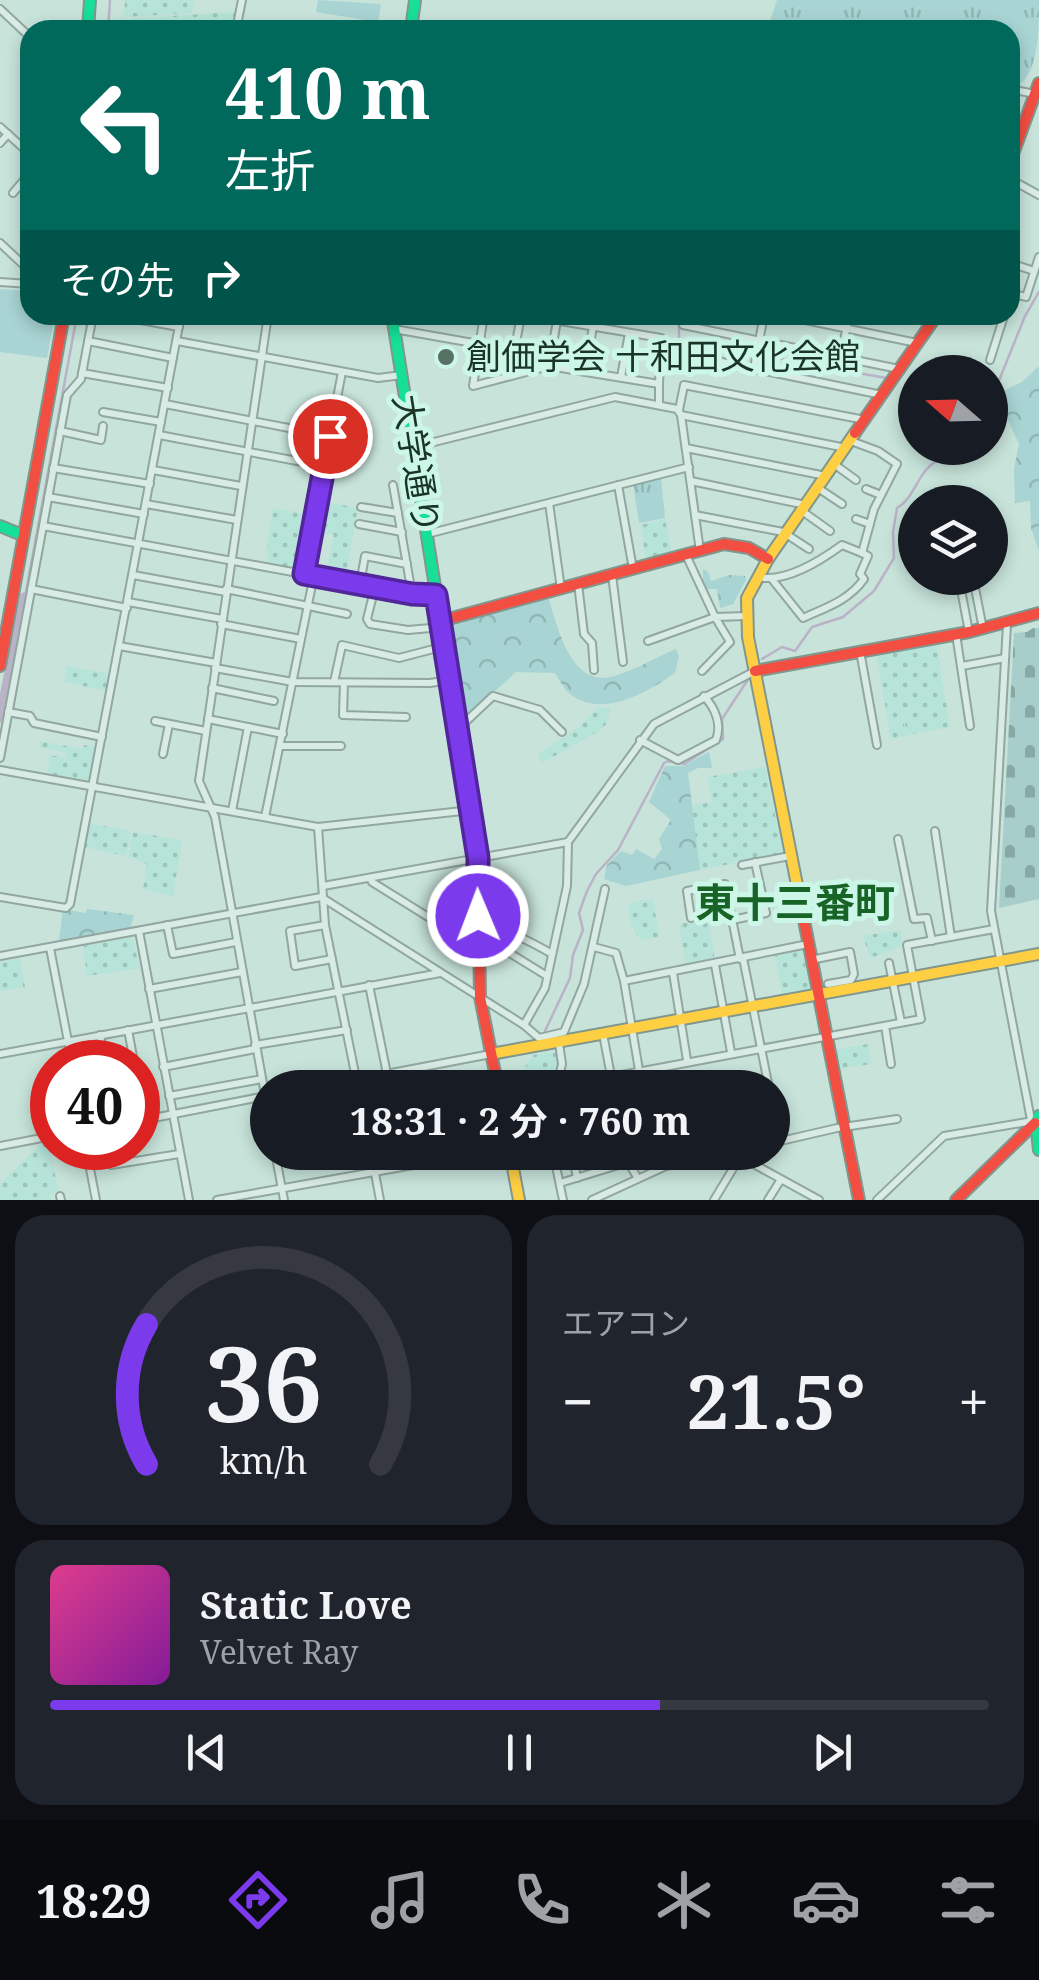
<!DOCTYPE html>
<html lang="ja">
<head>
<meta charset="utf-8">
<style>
	body { margin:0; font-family:"Noto Serif","Noto Sans JP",serif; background:#20242c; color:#f1f3f6; height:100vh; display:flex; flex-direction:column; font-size:38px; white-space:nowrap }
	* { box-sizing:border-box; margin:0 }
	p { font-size:32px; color:#9ea1a6 }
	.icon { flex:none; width:55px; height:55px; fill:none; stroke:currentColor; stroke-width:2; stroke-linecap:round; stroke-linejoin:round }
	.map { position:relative; height:1200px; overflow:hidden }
	.drawer { display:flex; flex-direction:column; gap:15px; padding:15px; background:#0d0f14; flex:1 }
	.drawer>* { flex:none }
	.banner { position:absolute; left:20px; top:20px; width:1000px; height:305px; border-radius:30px; box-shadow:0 5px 15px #0003; background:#00695c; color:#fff; overflow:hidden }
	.needle { width:65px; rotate:290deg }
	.fabs { position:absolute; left:898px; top:355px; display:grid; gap:20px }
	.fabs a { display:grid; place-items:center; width:110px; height:110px; border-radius:50%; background:#171b24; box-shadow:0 5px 15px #0003; font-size:50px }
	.speed { position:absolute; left:30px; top:1040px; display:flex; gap:20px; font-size:50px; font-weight:700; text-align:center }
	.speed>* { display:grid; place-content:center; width:130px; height:130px; border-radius:50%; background:#171b24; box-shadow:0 5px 15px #0003; line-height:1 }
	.speed .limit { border:15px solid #d22; background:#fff; color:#111 }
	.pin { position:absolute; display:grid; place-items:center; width:85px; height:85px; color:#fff; margin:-42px; border:5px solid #fff; border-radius:50%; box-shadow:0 2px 10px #0007 }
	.me { position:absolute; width:110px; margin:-55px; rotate:359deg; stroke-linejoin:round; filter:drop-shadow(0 0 8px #0008) }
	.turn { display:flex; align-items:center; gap:35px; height:210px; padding:0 40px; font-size:45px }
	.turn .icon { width:130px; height:130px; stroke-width:2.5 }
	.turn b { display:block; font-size:70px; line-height:85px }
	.then { display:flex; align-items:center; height:95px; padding:0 40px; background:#0003; gap:20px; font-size:38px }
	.big { font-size:75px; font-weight:700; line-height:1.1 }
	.drawer .card { flex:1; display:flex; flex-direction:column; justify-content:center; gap:15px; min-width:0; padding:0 35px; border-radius:30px; background:#20242c }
	.drawer .dial { align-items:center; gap:0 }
	.dial svg { height:260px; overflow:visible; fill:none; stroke:#363941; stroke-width:7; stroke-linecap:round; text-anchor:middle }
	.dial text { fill:#f1f3f6; stroke:none }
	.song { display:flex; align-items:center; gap:30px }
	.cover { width:120px; height:120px; border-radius:15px; background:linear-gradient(135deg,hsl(330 70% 55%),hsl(290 70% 35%)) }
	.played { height:10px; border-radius:5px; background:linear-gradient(90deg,#7c3aed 65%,#363941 65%) }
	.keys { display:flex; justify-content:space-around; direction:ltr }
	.heat { display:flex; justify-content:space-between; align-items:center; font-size:55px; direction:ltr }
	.drawer .tiles { flex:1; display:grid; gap:15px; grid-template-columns:1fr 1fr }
	.card:last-child { grid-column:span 2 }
	.trip { position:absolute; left:250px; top:1070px; width:540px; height:100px; border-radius:50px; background:#171b24; box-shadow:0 5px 15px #0003; font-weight:700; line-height:100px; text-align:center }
	.tab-bar { display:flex; height:160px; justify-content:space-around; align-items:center; background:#090b0e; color:#9ea1a6 }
	.tab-bar .icon { width:70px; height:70px }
	.tab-bar .on { color:#7c3aed }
	.tab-bar b { font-size:45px; color:#f1f3f6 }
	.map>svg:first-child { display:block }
	.farmland { fill:url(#farmland-dots) }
	.grass { fill:url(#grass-tufts) }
	.forest { fill:url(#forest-crowns) }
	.cemetery { fill:url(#cemetery-stones) }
	.pitch { fill:#a8d4d3 }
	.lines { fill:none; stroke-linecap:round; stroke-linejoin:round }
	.stream { stroke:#bab3c7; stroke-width:2.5 }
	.river { stroke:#bab3c7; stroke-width:10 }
	.street-casing { stroke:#91a79f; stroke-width:10 }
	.fast-casing { stroke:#81978e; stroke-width:14 }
	.slow-casing { stroke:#81978e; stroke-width:14 }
	.jam-casing { stroke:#81978e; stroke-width:14 }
	.street { stroke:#d9ebe5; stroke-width:6 }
	.fast { stroke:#16e098; stroke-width:10 }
	.slow { stroke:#ffcf43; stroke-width:10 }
	.jam { stroke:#f24e42; stroke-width:10 }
	.route-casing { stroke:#51269a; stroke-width:25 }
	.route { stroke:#7c3aed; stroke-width:18 }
	.poi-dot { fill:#577265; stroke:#cbf6e8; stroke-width:4 }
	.labels { text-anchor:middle; stroke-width:10; stroke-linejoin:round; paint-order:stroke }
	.poi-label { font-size:35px; fill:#1a3526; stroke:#cbf6e8; text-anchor:start }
	.street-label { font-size:35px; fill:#1a3526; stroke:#cbf6e8 }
	.quarter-label { font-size:40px; font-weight:bold; fill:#186326; stroke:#cbf6e8 }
</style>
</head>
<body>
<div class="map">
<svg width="1039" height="1200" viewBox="0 0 1039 1200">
	<defs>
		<pattern id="farmland-dots" width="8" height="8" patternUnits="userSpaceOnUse" patternTransform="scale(2.5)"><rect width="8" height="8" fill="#b6e4d9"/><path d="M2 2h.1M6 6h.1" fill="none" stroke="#9cc4ba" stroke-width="1.8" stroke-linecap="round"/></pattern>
		<pattern id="grass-tufts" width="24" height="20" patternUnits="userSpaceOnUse" patternTransform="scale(2.5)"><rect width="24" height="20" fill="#a8d4d3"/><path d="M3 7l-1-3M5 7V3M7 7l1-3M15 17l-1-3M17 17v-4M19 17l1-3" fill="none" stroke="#90b7b5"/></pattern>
		<pattern id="forest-crowns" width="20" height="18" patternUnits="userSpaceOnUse" patternTransform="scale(2.5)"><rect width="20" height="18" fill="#a8d4d3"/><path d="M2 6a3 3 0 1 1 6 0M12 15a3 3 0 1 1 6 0" fill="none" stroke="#90b7b5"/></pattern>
		<pattern id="cemetery-stones" width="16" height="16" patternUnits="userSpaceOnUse" patternTransform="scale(2.5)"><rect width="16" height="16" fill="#a8cecc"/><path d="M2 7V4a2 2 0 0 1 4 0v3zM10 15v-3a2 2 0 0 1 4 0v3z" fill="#88a8a5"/></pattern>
	</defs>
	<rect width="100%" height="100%" fill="#c7e3da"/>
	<g class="farmland">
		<path d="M125,0H194L191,13L124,17Z"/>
		<path d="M235,12L232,30H125V19Z"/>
		<path d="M320,501L358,508L345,578L326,574L334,535L314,531Z"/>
		<path d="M273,508L313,515L302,570L266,564L269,552L266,551Z"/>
		<path d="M665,519L672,555L646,562L641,525Z"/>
		<path d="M936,642L950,727L907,735L894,666L906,736L891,739L876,653Z"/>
		<path d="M67,666L111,674L108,691L64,682Z"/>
		<path d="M598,707L611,708L606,724L599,731L542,763L538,754L580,726Z"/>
		<path d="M40,741L82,749L84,745L96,747L90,780L47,775L50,755L65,758L67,753L39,747Z"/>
		<path d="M765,767L783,853L700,870L691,806L712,802L708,777Z"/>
		<path d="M88,823L131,831L126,856L84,847Z"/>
		<path d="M133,832L182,840L173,896L143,889L147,864L128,857Z"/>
		<path d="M653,899L659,937L640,940L631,924L628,904Z"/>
		<path d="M708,919L715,961L686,966L679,924Z"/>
		<path d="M900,930L903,946L870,958L863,936Z"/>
		<path d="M133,936L139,968L87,976L83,946Z"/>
		<path d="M803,950L810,989L782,994L775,954Z"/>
		<path d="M20,958L25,987L0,991V962Z"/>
		<path d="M868,1044L871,1064L837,1069L834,1050Z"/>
		<path d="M556,1052L558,1064L553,1087H514L532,1055Z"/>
		<path d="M49,1142L58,1191L51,1194V1200H0V1184L42,1143Z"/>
	</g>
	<g class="grass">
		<path d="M777,0H1039C1039,25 1039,69 1021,83L1010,81V30H767Z"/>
		<path d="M661,478L665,518L639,523L633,483Z"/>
	</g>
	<g class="forest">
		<path d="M1039,366V551L1031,528L1030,501L1015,503L1014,469L1019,444L1006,416L1003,391L1022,382Z"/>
		<path d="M703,569L708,572L711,581L729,575L745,576L746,580L733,604L720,608L717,589H706L703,585Z"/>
		<path d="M548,597C557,623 567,677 603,678C620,678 659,656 676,649L679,656L675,673C648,692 601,720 569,693C564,689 559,679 555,673L516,672L462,722L448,625Z"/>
		<path d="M709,752L712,768H698L688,773L700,870L626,886L604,879L607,865L621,851L632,855L636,849L654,859L662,849L659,839L671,820L649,802L665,766H683Z"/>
		<path d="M63,909L86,913L87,909L134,915L130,929L59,941Z"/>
	</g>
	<path class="cemetery" d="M1033,628H1039V899L999,908L1014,633L1027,632Z"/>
	<g class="pitch">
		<path d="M318,0L381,4L378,22L316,12Z"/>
		<path d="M0,289L30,291V315H55L47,358L0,352Z"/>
	</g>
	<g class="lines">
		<g class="stream">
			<path d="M108,30L110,0"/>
			<path d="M679,327V340L753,353"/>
			<path d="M760,355L886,378"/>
			<path d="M990,403L1025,316L1039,292"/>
			<path d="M19,594L25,597L77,315"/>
			<path d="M762,659L782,647L795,651L812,627L843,617L874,591L894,558L893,532L897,508C917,497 918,465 943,459L941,448"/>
			<path d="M545,1031L570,978L573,955L583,930L579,913L587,891L596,874L618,850L664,763L668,761L684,764L723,739L722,719L749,678"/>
		</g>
		<path class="river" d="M0,718L25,597"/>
		<g class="street-casing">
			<g id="street">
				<path d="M0,9L30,37"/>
				<path d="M236,30L242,0"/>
				<path d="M1010,89L1035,94"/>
				<path d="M29,116L30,117"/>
				<path d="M0,127L30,154"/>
				<path d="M0,143L8,134"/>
				<path d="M1010,179L1039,195"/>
				<path d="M13,193L30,173"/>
				<path d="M0,243L30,271"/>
				<path d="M1010,263L1034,271"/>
				<path d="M0,282L30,284"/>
				<path d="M1010,293L1026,297L1039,257"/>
				<path d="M113,315L179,327"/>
				<path d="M484,315L473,386L549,366L659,384L661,338L525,315"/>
				<path d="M684,315L683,325L899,369"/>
				<path d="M781,315L917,343"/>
				<path d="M990,315L1003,319L1005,315"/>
				<path d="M394,329L479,344"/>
				<path d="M88,341L173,358"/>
				<path d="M177,341L378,378L402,375"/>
				<path d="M683,354L882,395"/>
				<path d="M841,356L849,315"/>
				<path d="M990,360L1003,319"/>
				<path d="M549,366L557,321"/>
				<path d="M754,368L764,315"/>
				<path d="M585,371L593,327"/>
				<path d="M82,373L168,388"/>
				<path d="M510,376L521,315"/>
				<path d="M621,377L629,333"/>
				<path d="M165,404L330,436"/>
				<path d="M659,405V384"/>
				<path d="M679,410L684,385L865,420"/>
				<path d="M103,412L161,422"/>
				<path d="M681,415L700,551"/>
				<path d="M60,431L101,440L103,426"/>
				<path d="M159,435L324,466"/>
				<path d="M414,447L615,397L677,409L681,415L846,448"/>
				<path d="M686,448L826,476"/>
				<path d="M834,464L856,480"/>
				<path d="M53,468L150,484"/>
				<path d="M153,470L241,486"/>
				<path d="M691,481L806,505"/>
				<path d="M393,485L412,594"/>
				<path d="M618,485L633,569"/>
				<path d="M818,488L842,504"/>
				<path d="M866,489L881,495"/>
				<path d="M48,497L144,514"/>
				<path d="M549,503L561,589"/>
				<path d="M146,504L237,520"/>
				<path d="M361,507L398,513"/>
				<path d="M802,511L830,531"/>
				<path d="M695,515L783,532L809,549"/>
				<path d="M856,519L870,524"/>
				<path d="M359,524L402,532"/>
				<path d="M43,526L67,395L81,379L93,315"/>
				<path d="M427,534L689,467"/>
				<path d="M303,573L342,372"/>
				<path d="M133,575L226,592"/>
				<path d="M612,575L623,662"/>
				<path d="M758,577C786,583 820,561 842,545L862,553L874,509L897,464L878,451L851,441"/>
				<path d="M771,578L803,618C827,607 848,601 864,579L860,574L868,556L862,553"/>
				<path d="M946,578L947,581L967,578"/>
				<path d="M973,578L983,629"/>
				<path d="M959,579L969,632"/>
				<path d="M360,584L365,556L407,564"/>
				<path d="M578,584L584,634L592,643L594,670"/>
				<path d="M375,587L367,619L370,624L408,630L442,627"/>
				<path d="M31,589L127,608"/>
				<path d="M226,589L347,614"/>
				<path d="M128,602L222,619"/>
				<path d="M221,624L301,639"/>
				<path d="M1007,624L991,911L1031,1120"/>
				<path d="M956,634L970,726"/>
				<path d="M648,641L715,617L686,555"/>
				<path d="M119,646L216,663"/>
				<path d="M860,651L877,745"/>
				<path d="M962,666L1005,658"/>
				<path d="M215,668L293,682L430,683L450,680"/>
				<path d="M702,671L730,642L715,617L746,616"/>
				<path d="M334,682L342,645L399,658L445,646"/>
				<path d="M344,683L343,715L406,717"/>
				<path d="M212,688L274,701"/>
				<path d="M8,712L30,716L34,723L102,737"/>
				<path d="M208,719L283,734"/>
				<path d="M155,721L206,731"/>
				<path d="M458,729L493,696L540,710L562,732"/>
				<path d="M640,740L678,760L716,740C722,724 715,708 704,696"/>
				<path d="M280,746H341"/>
				<path d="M163,754L169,724"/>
				<path d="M0,758L43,526L412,594L436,595"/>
				<path d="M0,770L318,827L471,810"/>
				<path d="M232,811L248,727"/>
				<path d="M265,817L314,575"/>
				<path d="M318,827L325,925L358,1088"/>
				<path d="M935,831L951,937"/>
				<path d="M898,839L914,919L927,918L932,941"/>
				<path d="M742,865L790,856"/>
				<path d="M370,878L372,882L478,948"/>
				<path d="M323,886L568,842L654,724L755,671"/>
				<path d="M0,897L66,908L70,904L181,315"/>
				<path d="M479,916C504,931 526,938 552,954"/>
				<path d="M691,918L687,891L725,884L740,959"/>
				<path d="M732,920L766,913L755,862"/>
				<path d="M167,925L173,954L236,942"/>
				<path d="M325,925L290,931L295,966L332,959"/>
				<path d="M139,931L189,1200"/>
				<path d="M479,934L547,976"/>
				<path d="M594,947L616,953L624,981"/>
				<path d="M50,948L72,1062"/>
				<path d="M0,956L321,897L524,1025L539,1038L564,1032L584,984L605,889"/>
				<path d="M743,958L769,1088"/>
				<path d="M811,960L850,952L854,974L851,980L828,984"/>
				<path d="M889,963L901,1022"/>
				<path d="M715,965L731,1052"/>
				<path d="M673,973L687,1060"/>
				<path d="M369,985L387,1074"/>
				<path d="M149,989L242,972"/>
				<path d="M524,1025L545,988L567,886L568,842"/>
				<path d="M885,1026L891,1064"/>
				<path d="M128,1030L134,1062"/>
				<path d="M603,1034L611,1076"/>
				<path d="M100,1035L105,1062"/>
				<path d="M255,1045L347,1030"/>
				<path d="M0,1054L440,973"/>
				<path d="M163,1067L255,1049"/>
				<path d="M639,1070L624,981L808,944"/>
				<path d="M138,1079L145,1119"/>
				<path d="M557,1086L562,1064L559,1043"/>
				<path d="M557,1087L921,1019L907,945L994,929"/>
				<path d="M313,1088L491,1054"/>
				<path d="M665,1088L664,1084L682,1082L683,1088"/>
				<path d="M169,1096L262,1079"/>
				<path d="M772,1105L780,1142"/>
				<path d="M268,1111L215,817L199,781L268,315"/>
				<path d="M138,1121L266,1096"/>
				<path d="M772,1143L837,1128L897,1119"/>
				<path d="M0,1146L52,1136"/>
				<path d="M86,1148L96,1200"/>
				<path d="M275,1152L284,1200"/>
				<path d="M371,1152L380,1200"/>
				<path d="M553,1152L563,1200"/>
				<path d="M572,1152L577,1178"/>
				<path d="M741,1157L819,1200"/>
				<path d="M111,1165L179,1154"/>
				<path d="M560,1183L628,1162L637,1177"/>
				<path d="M60,1196L61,1200"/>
				<path d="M217,1200L486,1152"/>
				<path d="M592,1200L666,1166L731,1152"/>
				<path d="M714,1200L743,1152"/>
				<path d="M768,1200L780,1181"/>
				<path d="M877,1200L944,1136L1033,1121"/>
			</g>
		</g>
		<g class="fast-casing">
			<g id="fast">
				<path d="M88,30L90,0"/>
				<path d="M411,30L415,0"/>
				<path d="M392,315L474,833"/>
				<path d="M0,526L22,535"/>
				<path d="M1039,1116L1036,1122L1039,1150"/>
			</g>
		</g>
		<g class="slow-casing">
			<g id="slow">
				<path d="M800,900L748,637L747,598L768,559L855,433"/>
				<path d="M491,1054L1039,954"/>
				<path d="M510,1152L519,1200"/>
			</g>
		</g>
		<g class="jam-casing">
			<g id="jam">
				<path d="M1010,162L1039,83"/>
				<path d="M855,433L937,315"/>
				<path d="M441,621L724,544L749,548L768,559"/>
				<path d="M0,666L64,315"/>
				<path d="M755,671L969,632L1039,613"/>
				<path d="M474,833L478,858L480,997L498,1088"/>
				<path d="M800,900L859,1200"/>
				<path d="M956,1200L1035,1123"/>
			</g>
		</g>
		<use href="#street" class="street"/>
		<use href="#fast" class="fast"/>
		<use href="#slow" class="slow"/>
		<use href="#jam" class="jam"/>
	</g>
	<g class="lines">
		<g class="route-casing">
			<path id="route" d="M330,436L304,574L412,594L436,595L478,858V916"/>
		</g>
		<use href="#route" class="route"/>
	</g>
	<circle class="poi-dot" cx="446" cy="357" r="10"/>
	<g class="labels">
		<g class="poi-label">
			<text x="466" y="369">創価学会 十和田文化会館</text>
		</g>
		<g class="street-label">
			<text transform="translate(416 464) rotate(81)" y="12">大学通り</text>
		</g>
		<g class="quarter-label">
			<text x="795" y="917">東十三番町</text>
		</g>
	</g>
</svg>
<div class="fabs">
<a><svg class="needle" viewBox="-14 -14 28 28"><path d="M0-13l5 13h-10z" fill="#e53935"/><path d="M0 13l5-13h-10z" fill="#9ea1a6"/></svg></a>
<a><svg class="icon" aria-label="layers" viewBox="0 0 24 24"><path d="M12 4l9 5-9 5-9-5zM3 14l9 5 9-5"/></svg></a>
</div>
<div class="speed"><div class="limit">40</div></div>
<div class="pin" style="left:330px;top:436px;background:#d93025"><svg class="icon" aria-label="arrive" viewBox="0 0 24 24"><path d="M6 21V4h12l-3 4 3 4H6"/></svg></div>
<svg class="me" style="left:478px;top:916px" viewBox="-20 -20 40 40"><circle r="17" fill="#7c3aed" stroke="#fff" stroke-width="3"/><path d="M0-11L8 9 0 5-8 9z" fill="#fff"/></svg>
<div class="trip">18:31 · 2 分 · 760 m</div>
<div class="banner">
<div class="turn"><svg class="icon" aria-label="left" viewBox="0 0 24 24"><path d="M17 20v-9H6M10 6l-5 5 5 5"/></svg><div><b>410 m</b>左折</div></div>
<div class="then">その先<svg class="icon" aria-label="right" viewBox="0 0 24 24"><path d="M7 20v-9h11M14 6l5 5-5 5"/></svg></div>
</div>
</div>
<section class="drawer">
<div class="tiles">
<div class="card dial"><svg viewBox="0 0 100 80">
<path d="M14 69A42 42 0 1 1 86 69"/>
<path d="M14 69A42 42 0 0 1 14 26" stroke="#7c3aed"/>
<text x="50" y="56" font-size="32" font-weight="700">36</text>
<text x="50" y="72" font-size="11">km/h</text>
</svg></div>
<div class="card"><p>エアコン</p>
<div class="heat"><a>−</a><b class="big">21.5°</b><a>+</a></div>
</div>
<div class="card">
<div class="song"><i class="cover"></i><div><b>Static Love</b><p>Velvet Ray</p></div></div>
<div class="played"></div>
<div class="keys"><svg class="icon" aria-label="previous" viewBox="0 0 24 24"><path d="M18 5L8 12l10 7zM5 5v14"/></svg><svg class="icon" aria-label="pause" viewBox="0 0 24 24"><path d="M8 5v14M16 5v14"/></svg><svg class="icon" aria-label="next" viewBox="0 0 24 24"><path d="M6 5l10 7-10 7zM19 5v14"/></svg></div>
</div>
</div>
</section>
<nav class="tab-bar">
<b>18:29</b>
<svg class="icon on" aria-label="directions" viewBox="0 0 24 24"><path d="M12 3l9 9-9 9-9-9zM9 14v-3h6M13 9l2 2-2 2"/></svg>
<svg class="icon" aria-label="music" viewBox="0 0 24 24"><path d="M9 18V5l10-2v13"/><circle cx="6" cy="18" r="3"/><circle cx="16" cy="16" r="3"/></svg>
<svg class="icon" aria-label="phone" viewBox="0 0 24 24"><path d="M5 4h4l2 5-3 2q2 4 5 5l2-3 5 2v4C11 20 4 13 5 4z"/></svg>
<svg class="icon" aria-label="climate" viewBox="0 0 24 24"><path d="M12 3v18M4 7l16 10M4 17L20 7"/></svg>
<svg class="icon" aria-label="car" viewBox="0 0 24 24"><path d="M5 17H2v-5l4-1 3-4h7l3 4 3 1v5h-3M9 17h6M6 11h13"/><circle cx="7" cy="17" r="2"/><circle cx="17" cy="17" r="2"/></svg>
<svg class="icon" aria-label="filters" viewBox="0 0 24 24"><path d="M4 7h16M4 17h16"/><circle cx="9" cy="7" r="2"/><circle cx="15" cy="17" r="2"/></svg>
</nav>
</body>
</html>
